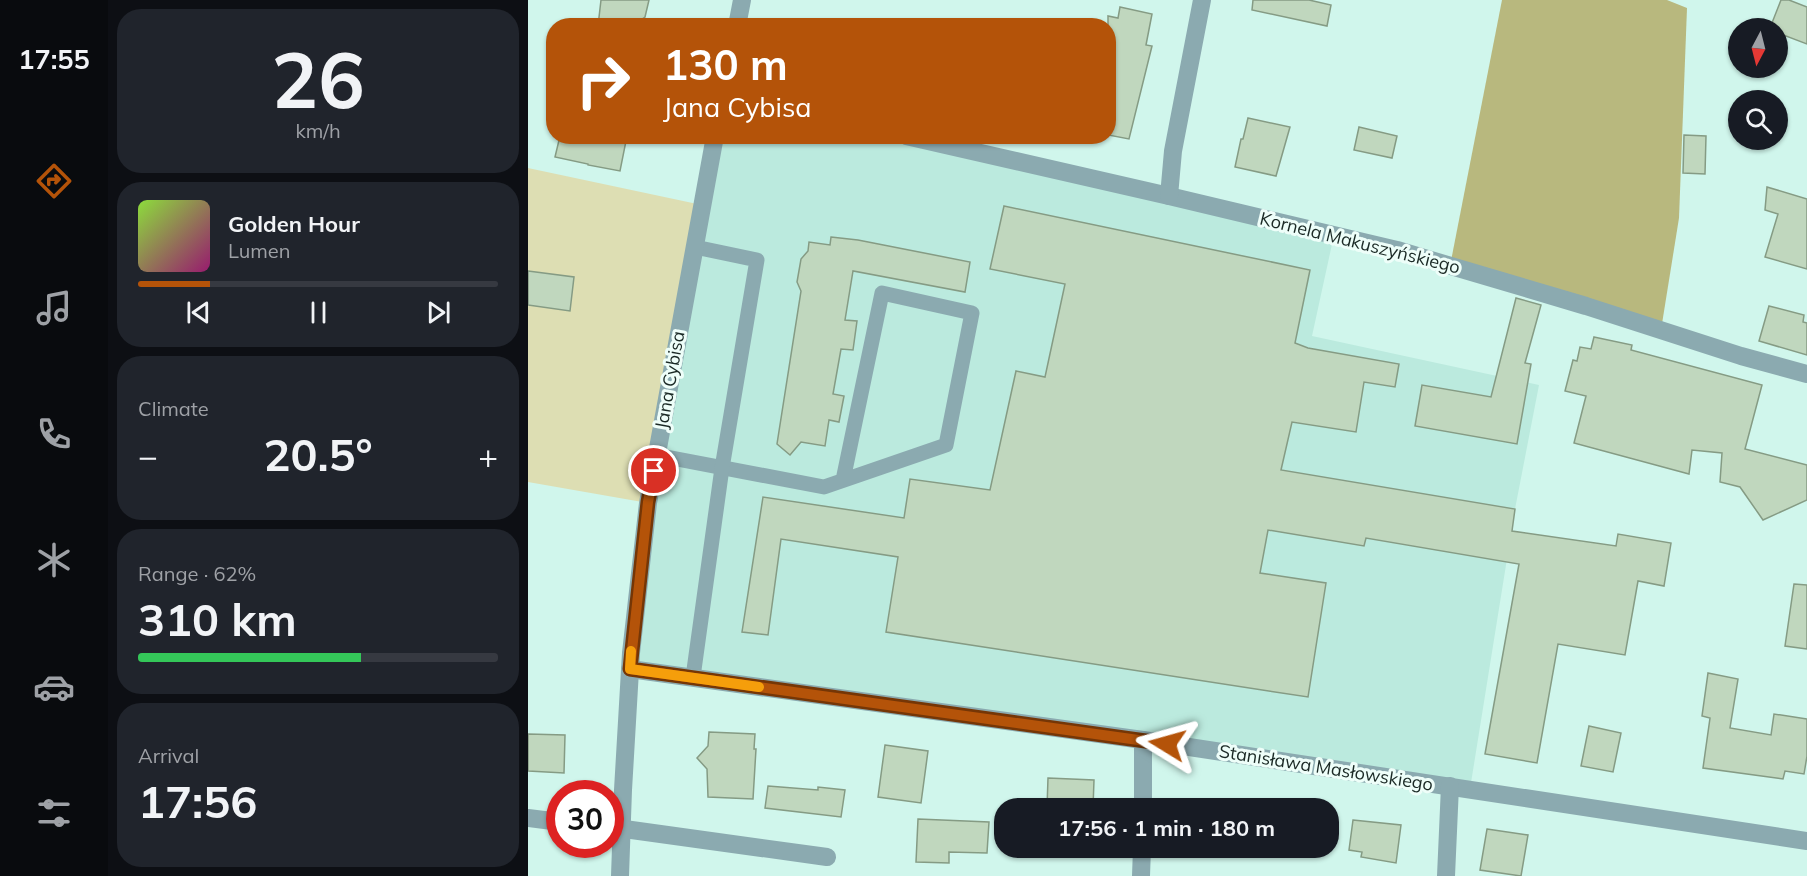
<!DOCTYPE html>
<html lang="en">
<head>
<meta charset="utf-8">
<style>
	body { margin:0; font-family:Mulish,sans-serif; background:#20242c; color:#f1f3f6; height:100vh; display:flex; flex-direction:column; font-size:22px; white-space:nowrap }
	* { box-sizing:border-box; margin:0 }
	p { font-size:20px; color:#9ea1a6 }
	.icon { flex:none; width:33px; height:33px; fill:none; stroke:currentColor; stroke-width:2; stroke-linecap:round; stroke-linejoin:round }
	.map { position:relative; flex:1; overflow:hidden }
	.side { display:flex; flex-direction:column; gap:9px; padding:9px; background:#0d0f14; width:420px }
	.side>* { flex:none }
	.top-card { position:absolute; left:18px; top:18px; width:570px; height:126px; border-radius:24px; box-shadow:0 2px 4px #0004; background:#b45309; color:#fff; overflow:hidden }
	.needle { width:39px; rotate:187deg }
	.fabs { position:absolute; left:1200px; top:18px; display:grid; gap:12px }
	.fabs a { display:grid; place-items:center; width:60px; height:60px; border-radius:50%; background:#171b24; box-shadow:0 2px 4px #0004; font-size:30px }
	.speed { position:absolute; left:18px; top:780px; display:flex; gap:12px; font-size:30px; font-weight:700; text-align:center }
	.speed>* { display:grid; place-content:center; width:78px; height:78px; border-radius:50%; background:#171b24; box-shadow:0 2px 4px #0004; line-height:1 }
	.speed .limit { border:9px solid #d22; background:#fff; color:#111 }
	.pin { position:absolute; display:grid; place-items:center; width:51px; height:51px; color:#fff; margin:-26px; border:3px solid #fff; border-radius:50%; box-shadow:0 2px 6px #0007 }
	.me { position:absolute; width:66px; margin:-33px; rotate:278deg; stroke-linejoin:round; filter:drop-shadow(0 0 4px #0008) }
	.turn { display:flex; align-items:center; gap:21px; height:126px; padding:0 18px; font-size:27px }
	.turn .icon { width:78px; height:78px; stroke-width:2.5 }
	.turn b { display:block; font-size:42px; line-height:51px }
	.big { font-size:45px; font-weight:700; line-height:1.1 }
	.side .widget { flex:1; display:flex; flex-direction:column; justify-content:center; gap:9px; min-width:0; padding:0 21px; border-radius:24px; background:#20242c }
	.side .dial { align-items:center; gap:0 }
	.dial b { font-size:78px; line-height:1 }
	.song { display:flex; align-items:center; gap:18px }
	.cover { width:72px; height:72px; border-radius:9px; background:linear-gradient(135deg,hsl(90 70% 55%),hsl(320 70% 35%)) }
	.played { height:6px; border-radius:3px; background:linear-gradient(90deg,#b45309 20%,#363941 20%) }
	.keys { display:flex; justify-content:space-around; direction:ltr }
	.heat { display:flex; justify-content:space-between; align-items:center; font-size:33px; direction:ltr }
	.charge { height:9px; border-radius:4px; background:linear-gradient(90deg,#34c759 62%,#363941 0) }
	.trip { position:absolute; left:466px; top:798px; width:345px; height:60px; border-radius:24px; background:#171b24; box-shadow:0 2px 4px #0004; font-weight:700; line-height:60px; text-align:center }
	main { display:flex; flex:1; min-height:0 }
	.tabs { display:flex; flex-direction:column; width:108px; justify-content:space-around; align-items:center; background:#090b0e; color:#9ea1a6 }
	.tabs .icon { width:42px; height:42px }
	.tabs .current { color:#b45309 }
	.tabs b { font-size:27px; color:#f1f3f6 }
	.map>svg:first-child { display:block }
	.built { fill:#bbeade }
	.green { fill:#dddeb3 }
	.forest { fill:#b8b87e }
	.building { fill:#c0d7be; stroke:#859b84; stroke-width:1.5 }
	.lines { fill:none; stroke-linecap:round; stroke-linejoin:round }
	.lane { stroke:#8baab0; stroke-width:15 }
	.street { stroke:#8baab0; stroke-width:18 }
	.route-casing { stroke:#753606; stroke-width:15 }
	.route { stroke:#b45309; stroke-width:10 }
	.slow { stroke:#f59e0b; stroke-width:10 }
	.labels { text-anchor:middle; stroke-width:6; stroke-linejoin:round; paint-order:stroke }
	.street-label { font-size:18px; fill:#1a2925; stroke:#eefef9 }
</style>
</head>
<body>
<main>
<nav class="tabs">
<b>17:55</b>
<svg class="icon current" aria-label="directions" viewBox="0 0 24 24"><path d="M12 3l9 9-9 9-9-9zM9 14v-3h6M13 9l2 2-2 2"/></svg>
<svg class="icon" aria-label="music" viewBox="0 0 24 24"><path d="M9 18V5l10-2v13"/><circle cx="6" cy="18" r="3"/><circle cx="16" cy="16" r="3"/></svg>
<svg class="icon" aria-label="phone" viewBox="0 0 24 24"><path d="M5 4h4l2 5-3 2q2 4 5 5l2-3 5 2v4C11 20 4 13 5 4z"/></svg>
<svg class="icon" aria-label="climate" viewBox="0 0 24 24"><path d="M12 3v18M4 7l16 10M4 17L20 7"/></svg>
<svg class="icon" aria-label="car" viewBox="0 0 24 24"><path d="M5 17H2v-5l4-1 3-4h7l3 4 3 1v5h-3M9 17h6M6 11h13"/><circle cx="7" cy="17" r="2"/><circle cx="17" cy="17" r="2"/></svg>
<svg class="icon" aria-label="filters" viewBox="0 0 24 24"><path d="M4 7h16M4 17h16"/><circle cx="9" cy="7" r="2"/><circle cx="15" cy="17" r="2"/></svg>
</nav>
<section class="side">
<div class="widget dial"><b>26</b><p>km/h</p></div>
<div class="widget">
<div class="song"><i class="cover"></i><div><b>Golden Hour</b><p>Lumen</p></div></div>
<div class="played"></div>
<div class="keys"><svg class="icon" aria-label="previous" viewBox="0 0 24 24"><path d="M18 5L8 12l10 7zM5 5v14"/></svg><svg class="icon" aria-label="pause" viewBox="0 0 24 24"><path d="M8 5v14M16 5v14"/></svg><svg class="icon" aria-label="next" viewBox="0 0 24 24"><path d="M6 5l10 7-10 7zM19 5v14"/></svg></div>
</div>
<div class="widget"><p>Climate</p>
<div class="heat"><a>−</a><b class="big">20.5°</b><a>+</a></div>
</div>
<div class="widget"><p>Range · 62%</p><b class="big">310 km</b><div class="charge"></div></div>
<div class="widget"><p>Arrival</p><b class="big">17:56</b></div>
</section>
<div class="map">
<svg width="1279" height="876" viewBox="0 0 1279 876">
	<rect width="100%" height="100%" fill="#d0f6ec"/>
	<path class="built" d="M187,137H378L806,235L784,336L1011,385L987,509L942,789L102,669Z"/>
	<path class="green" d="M0,168L174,205L120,503L0,482Z"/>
	<path class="forest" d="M974,0H1139L1159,8L1151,218L1133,330L922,266Z"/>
	<g class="building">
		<path d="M73,0H121L117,17L113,20L112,26H70Z"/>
		<path d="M725,0H781L803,5L799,26L724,10Z"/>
		<path d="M1253,0H1261L1279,7V44L1250,33V28H1242Z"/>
		<path d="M592,7L624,14L618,45L624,46L601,139L580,135V16L590,18Z"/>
		<path d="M720,118L762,127L748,176L707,167L713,139H715Z"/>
		<path d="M831,127L869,136L864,158L826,150Z"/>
		<path d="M1156,135L1178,136L1177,174L1155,173Z"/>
		<path d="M32,136H99L92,171L60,165V164L27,157Z"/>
		<path d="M1239,187L1279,199V269L1237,257L1250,214L1237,210Z"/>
		<path d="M476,206L782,270L767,343L780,348L871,364L867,387L836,382L828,432L764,422L753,470L987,509L984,531L1088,546L1090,534L1143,543L1136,586L1110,581L1097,655L1030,644L1009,763L957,754L991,564L838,538L836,546L740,530L732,573L798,583L780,697L358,632L370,557L253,539L240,635L214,632L235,497L376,518L382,479L462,490L488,371L517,377L537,284L462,269Z"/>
		<path d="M303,237L330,240L442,262L437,292L325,271L317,320L329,321L325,350L313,349L305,394L316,396L311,422L301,420L297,446L273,442L262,455L249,444L273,291L269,282L273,259L280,251L281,242L302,245Z"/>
		<path d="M0,271L46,277L42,311L0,305Z"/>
		<path d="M988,298L1013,305L997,363L1003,364L989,444L887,426L894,385L963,397Z"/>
		<path d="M1241,306L1276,315L1275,322L1279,323V355L1231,341Z"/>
		<path d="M1066,337L1104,345L1103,350L1234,385L1217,449L1279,465V500L1235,520L1212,487L1192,482L1194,453L1164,450L1161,474L1046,443L1058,396L1037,391L1045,360L1049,361L1052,347L1063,349Z"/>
		<path d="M1266,584L1279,585V649L1257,646Z"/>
		<path d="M1180,673L1210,679L1202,728L1243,735L1246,714L1279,719V756L1276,774L1257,771L1255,779L1175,768L1182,718L1174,716Z"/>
		<path d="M1061,726L1093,733L1085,772L1053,766Z"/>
		<path d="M181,732L227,734L226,749H228L225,799L180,797L179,769L169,758L180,746Z"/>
		<path d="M0,734L37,735L36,773L0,771Z"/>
		<path d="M357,745L400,751L393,803L350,797Z"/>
		<path d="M520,778L566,780L565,808H519Z"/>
		<path d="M240,786L290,790V787L317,790L313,817L237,808Z"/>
		<path d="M390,819L461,822L459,853L421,852V863L388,862Z"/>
		<path d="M825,820L873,825L868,863L833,857L834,852L821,850Z"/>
		<path d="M959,829L1000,835L993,876L952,870Z"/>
	</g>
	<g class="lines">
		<g class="lane">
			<path d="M128,455L296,487L418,445L444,313L354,293L315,480"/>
			<path d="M165,677L194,468L229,260L167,247"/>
		</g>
		<g class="street">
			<path d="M209,26L214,0"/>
			<path d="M378,136L641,196L869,250L1058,306L1213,356L1279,374"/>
			<path d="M641,196L645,151L674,0"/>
			<path d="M102,669L615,740L1279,841"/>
			<path d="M615,808V740"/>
			<path d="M0,818L32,822"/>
			<path d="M82,827L299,857"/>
			<path d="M92,876L95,790L103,653L120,503L187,136"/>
			<path d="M613,876L614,848"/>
			<path d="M918,876L922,786"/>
		</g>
	</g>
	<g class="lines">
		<g class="route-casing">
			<path id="route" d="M126,471L120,502L102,669L639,744"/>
		</g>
		<use href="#route" class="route"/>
		<path class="slow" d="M103,651L102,669L231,687"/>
	</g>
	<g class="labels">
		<g class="street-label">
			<text transform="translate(832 243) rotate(14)" y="6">Kornela Makuszyńskiego</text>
			<text transform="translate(142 380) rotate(-80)" y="6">Jana Cybisa</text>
			<text transform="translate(798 768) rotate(9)" y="6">Stanisława Masłowskiego</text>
		</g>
	</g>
</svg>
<div class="fabs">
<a><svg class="needle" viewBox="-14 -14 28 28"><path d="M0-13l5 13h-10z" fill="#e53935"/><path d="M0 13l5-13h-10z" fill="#9ea1a6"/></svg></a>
<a><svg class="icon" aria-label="search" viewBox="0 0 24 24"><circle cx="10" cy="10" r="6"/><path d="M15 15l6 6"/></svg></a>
</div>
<div class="speed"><div class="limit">30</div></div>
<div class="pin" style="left:126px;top:471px;background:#d93025"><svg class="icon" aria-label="arrive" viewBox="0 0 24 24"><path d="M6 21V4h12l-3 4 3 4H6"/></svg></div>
<svg class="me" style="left:639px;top:744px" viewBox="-20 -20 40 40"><path d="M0-17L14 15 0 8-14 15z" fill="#b45309" stroke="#fff" stroke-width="4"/></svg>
<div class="trip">17:56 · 1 min · 180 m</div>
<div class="top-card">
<div class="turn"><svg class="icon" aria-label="right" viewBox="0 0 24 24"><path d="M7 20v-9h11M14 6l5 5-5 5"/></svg><div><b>130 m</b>Jana Cybisa</div></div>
</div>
</div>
</main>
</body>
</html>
